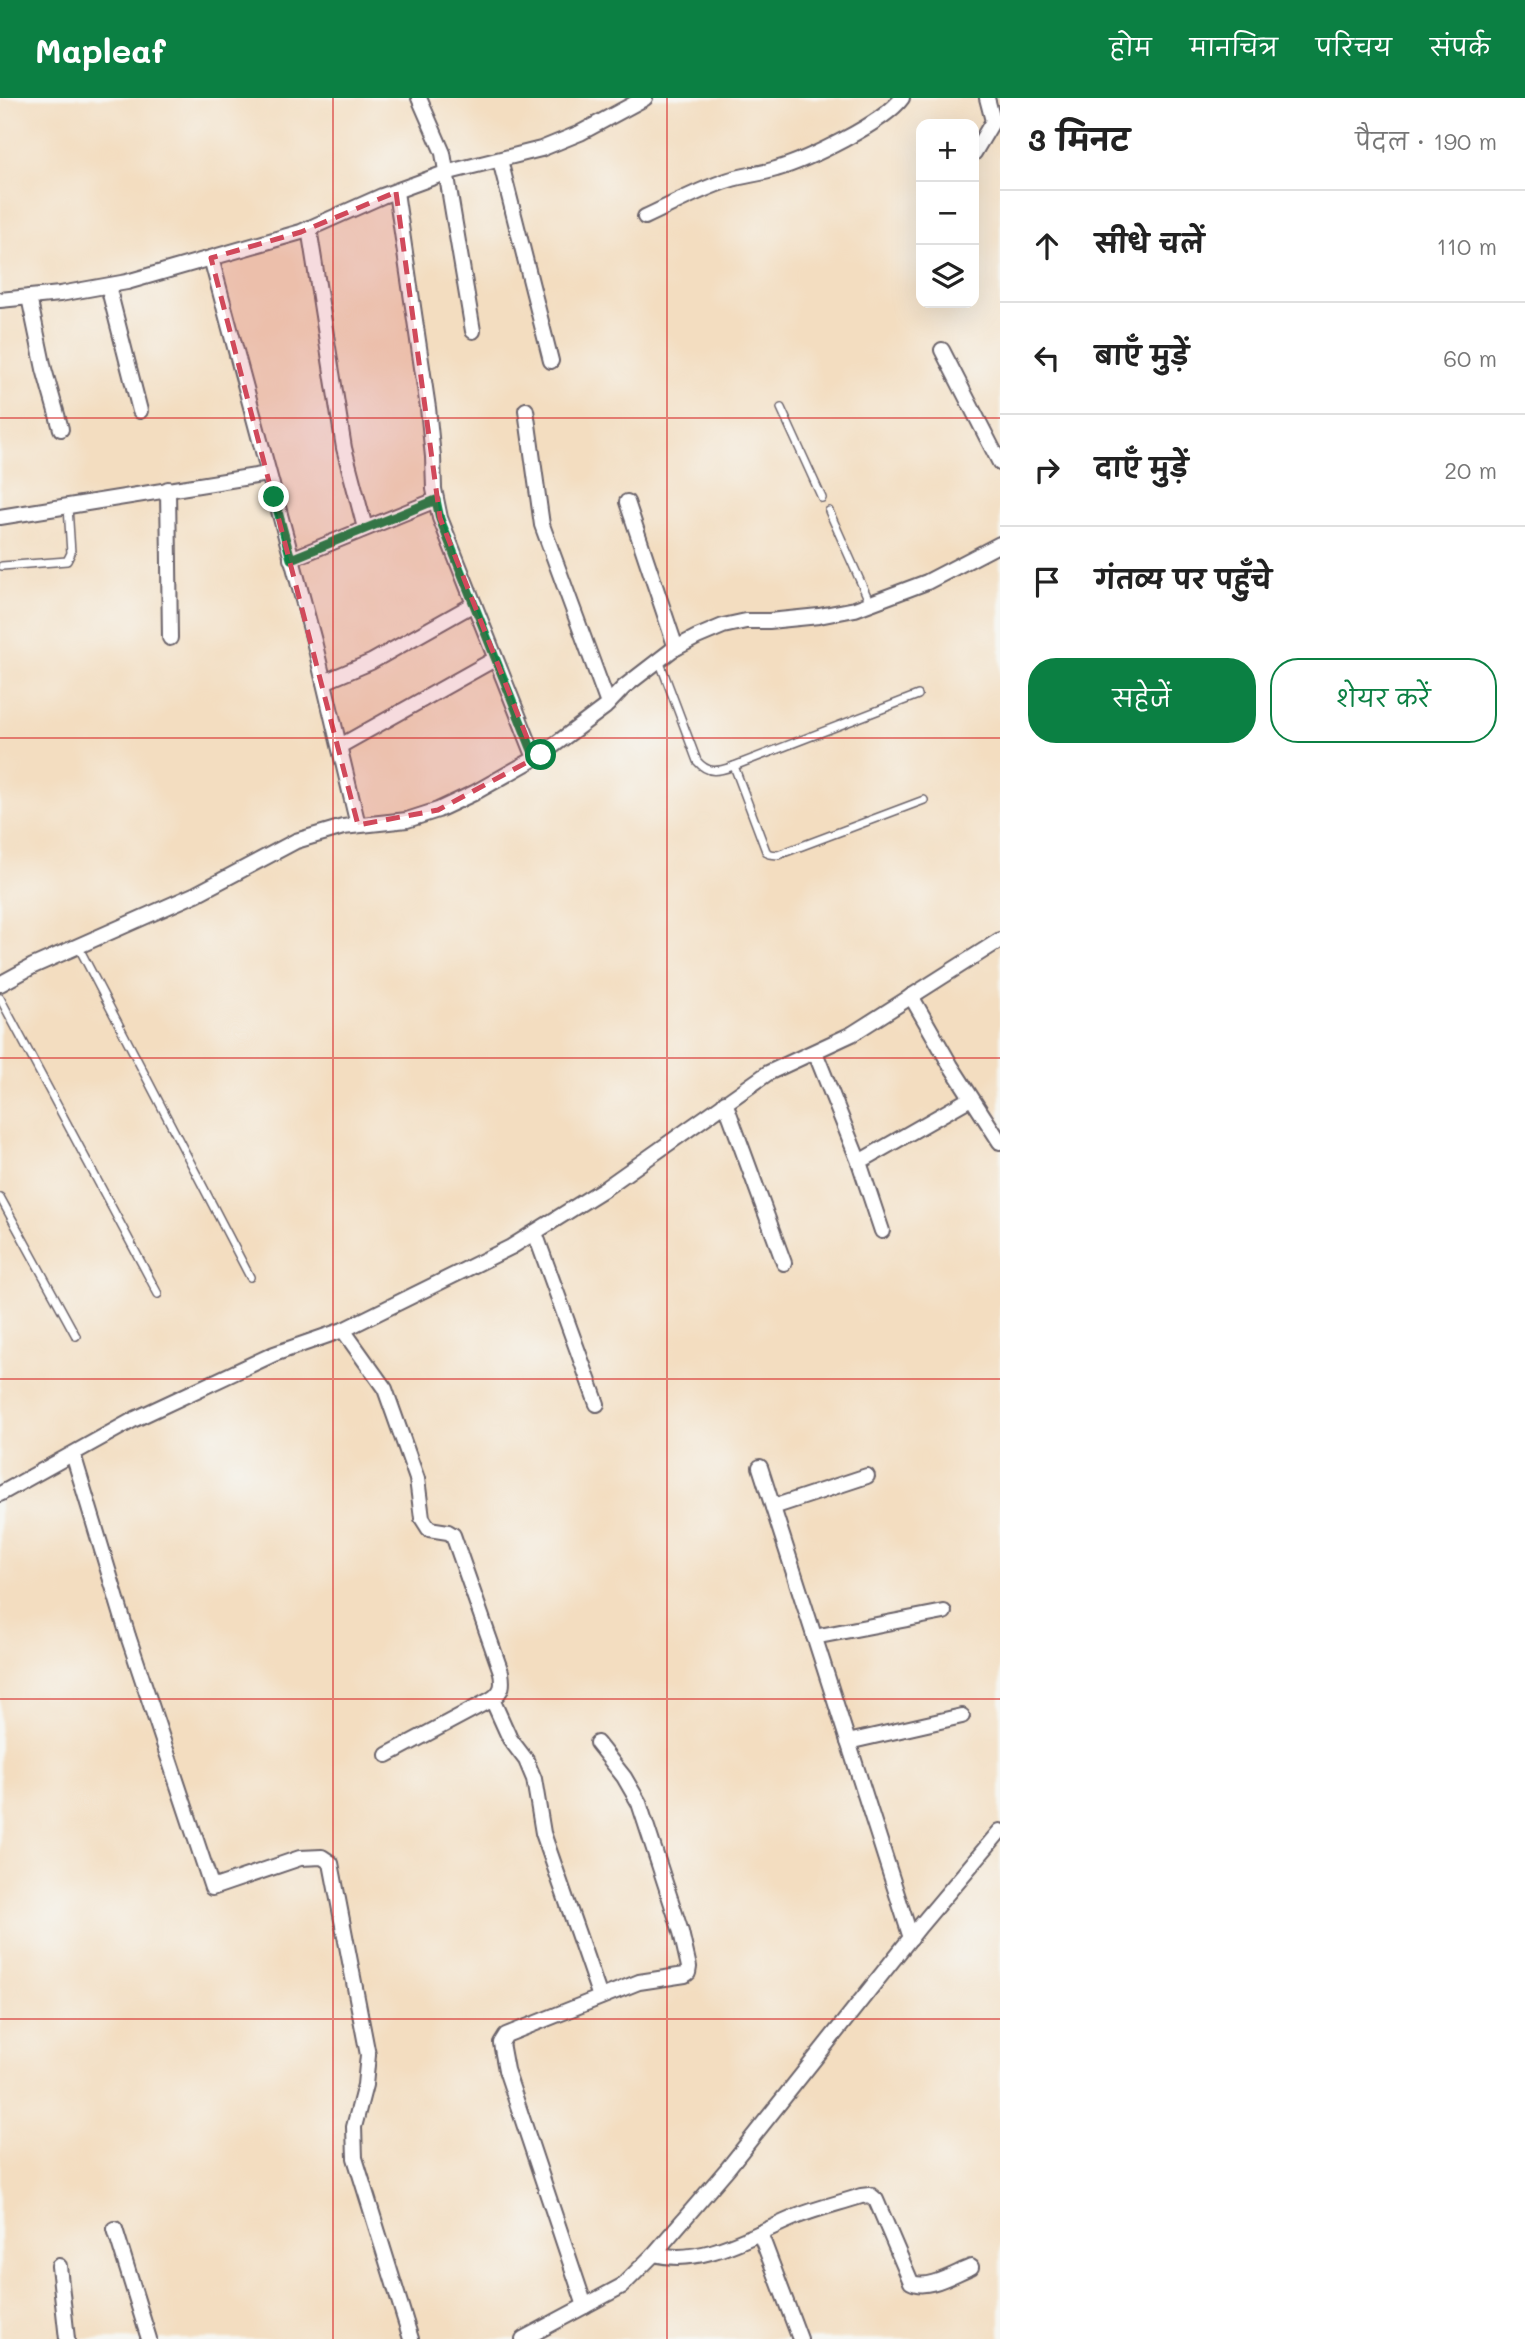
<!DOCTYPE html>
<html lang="hi">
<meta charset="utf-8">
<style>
:root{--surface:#fff;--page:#f2f2f2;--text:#222;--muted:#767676;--line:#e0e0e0;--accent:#0b8043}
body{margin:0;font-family:Mali,"Playpen Sans Deva",sans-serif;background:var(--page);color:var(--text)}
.controls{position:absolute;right:21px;top:21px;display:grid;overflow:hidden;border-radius:14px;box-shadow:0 7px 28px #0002}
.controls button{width:63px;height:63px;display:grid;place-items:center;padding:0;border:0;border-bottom:2px solid var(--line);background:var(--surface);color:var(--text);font:35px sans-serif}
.stop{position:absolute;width:21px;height:21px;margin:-16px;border:5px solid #0b8043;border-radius:50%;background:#fff}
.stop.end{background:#0b8043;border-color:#fff;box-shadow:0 2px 7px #0008}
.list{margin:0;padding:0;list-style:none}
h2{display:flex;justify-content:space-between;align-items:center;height:91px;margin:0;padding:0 28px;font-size:30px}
h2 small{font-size:23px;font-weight:400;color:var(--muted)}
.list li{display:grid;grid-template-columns:46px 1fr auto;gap:21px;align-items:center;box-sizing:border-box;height:112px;padding:0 28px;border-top:2px solid var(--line)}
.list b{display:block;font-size:26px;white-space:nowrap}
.list em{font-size:23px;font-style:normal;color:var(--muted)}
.actions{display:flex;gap:14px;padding:21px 28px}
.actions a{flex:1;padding:16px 0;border:2px solid var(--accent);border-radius:28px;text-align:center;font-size:24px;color:var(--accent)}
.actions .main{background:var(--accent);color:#fff}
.icon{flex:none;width:38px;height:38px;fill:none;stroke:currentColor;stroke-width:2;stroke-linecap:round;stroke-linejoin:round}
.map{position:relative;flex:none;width:1000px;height:2241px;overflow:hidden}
header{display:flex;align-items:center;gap:42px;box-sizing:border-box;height:98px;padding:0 35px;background:var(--accent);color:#fff}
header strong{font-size:33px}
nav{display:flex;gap:38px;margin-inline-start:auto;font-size:24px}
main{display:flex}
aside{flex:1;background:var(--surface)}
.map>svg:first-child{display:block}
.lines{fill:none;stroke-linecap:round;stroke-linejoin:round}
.service-casing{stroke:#6b636a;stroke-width:10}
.minor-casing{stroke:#6b636a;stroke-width:18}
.service{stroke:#fff;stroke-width:7}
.minor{stroke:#fff;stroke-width:14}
.route{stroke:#0b8043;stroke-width:9}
.marked{fill:#d1495b;fill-opacity:0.2;stroke:#d1495b;stroke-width:5;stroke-dasharray:14 9;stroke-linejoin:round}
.grid{fill:none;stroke:#d62828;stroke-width:2;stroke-opacity:0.55}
</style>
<header>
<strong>Mapleaf</strong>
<nav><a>होम</a><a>मानचित्र</a><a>परिचय</a><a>संपर्क</a></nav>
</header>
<main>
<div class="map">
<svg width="1000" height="2241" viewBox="0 0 1000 2241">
<rect width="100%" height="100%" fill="#f6f6f2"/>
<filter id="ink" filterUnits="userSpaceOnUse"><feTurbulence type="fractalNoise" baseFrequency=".0143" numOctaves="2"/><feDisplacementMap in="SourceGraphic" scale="14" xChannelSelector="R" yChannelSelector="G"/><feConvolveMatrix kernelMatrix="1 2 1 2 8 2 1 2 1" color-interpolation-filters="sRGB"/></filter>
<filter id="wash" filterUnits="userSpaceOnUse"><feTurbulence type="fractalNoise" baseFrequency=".00686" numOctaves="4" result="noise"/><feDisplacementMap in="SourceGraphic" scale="28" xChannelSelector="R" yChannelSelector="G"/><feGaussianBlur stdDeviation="1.57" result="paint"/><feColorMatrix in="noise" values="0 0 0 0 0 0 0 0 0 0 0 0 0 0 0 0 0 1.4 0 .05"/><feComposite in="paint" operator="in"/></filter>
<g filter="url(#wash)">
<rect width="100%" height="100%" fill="#f3ddc0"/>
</g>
<g filter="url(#ink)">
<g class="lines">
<g class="service-casing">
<g id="service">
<path d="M 781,310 L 822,400"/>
<path d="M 829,413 L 870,505"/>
<path d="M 2,468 L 67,463 L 71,455 L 68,409"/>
<path d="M 659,562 L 697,663 C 709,677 719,673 734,668 L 766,753 L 769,756 L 778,757 L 924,702"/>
<path d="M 734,668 L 918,597"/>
<path d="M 78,848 L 250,1179"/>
<path d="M 0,900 L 158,1196"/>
<path d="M 0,1099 L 76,1238"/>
</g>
</g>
<g class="minor-casing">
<g id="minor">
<path d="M 419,0 L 443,55 L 473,233"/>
<path d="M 974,55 L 993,23 L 987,0"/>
<path d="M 500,62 L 551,263"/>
<path d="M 396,94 L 428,310 L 433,359 L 434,391 L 440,420 L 535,660"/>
<path d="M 645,119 C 673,106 700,91 729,82 C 744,77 761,76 776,71 C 807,62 884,25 902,0"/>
<path d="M 309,130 L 344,350 L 365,430"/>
<path d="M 211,160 L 314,543 L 358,727"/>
<path d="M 108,188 L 140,313"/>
<path d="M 29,199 L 44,271 L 61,331"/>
<path d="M 0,202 L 60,196 L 127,184 L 301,134 L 382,98 L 445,75 L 541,51 L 580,35 L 645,0"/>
<path d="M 942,252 L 1000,365"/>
<path d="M 526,312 L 542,427 L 608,606"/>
<path d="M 168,391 L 170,540"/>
<path d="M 627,404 L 676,550"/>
<path d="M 0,419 L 268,376"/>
<path d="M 291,461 L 436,402"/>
<path d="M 324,584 L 371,564 L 474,506"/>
<path d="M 340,648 L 495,561"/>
<path d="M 0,886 L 33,868 L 196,796 L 296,743 L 343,729 L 407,722 L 438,712 L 474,695 L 541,657 L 605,609 L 624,589 L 672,552 L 697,539 L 723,528 L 746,523 L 769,523 L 819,518 L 855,511 L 927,484 L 1000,446"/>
<path d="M 911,898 L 951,968 L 1000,1044"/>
<path d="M 815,954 L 859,1064 L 882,1133"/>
<path d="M 725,1004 L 784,1165"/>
<path d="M 859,1064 L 971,1000"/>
<path d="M 535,1135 L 597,1306"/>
<path d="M 343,1232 L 385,1291 L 417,1381 L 422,1420 L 429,1431 L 448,1434 L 453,1437 L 501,1574 C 503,1587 503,1593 492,1601 L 387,1657"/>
<path d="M 73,1356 L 128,1538 L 212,1790 L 300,1760 L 322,1759 L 331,1765 L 368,1957 L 365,1987 L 354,2029 L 355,2060 L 411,2241"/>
<path d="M 760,1369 L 911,1840"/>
<path d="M 0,1396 L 135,1321 L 274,1256 L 343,1232 L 511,1149 L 604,1091 L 768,975 L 852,936 L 1000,842"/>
<path d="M 773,1409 L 867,1378"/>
<path d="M 814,1539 L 944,1514"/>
<path d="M 492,1601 L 510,1641 L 526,1662 L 534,1681 L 543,1735 L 600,1899"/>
<path d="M 848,1644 L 962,1618"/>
<path d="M 115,2131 L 149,2241"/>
<path d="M 760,2135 L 800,2241"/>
<path d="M 654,2156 C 704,2169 753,2136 798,2118 C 818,2110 840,2105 861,2098 L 870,2097 L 876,2102 L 911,2184 C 927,2193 955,2175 971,2169"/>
<path d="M 59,2168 L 67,2241"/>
<path d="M 585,2208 L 506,1972 L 501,1945 L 506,1937 L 639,1884 L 685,1877 L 688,1875 L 689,1869 L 681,1834 L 639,1705 L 624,1679 L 597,1645"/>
<path d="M 523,2241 L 622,2188 L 654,2156 L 728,2070 L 920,1828 L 1000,1733"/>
</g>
</g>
<use href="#service" class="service"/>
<use href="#minor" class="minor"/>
</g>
</g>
<g class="lines" filter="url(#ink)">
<path class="route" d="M 274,399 L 291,461 L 436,402 L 440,421 L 535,660 L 541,657"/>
</g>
<path class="marked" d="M 396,94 L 440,420 L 535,660 L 438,712 L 358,727 L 211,160 L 301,134 Z"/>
<path class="grid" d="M 333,0 L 333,2241M 667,0 L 667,2241M 0,320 L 1000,320M 0,640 L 1000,640M 0,960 L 1000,960M 0,1281 L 1000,1281M 0,1601 L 1000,1601M 0,1921 L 1000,1921"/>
</svg>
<div class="controls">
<button>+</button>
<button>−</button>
<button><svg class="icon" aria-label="layers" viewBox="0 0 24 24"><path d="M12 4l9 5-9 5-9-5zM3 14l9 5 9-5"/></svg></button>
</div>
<div class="stop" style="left:541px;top:657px"></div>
<div class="stop end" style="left:274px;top:399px"></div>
</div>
<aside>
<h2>3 मिनट<small>पैदल · 190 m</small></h2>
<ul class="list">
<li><svg class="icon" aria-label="ahead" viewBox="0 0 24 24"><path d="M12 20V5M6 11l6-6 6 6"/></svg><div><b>सीधे चलें</b></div><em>110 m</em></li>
<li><svg class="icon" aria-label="left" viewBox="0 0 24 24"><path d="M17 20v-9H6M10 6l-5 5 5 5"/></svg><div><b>बाएँ मुड़ें</b></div><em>60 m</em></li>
<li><svg class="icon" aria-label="right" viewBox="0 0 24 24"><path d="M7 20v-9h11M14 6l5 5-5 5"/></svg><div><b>दाएँ मुड़ें</b></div><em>20 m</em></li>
<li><svg class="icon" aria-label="arrive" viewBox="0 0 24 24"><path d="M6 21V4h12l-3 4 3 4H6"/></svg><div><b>गंतव्य पर पहुँचे</b></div></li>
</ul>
<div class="actions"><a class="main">सहेजें</a><a>शेयर करें</a></div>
</aside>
</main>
